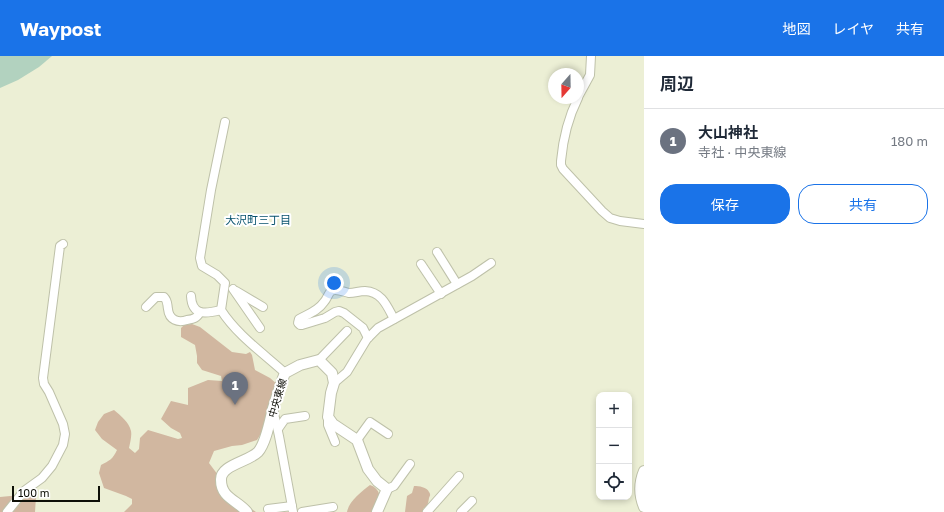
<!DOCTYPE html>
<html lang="ja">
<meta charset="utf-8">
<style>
:root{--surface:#fff;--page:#f2f2f3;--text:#1f2937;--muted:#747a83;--line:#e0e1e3;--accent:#1a73e8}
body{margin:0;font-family:"Golos Text","Noto Sans JP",sans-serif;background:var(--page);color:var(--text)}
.controls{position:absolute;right:12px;bottom:12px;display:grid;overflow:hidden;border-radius:8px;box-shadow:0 2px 6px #0003}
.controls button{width:36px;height:36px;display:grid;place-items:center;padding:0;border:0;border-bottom:1px solid var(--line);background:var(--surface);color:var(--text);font:20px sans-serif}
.compass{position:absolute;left:548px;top:12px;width:36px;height:36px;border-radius:50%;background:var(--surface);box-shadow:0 2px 6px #0003;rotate:200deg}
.scale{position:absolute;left:12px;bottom:10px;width:88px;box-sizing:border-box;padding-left:4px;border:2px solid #0e0f07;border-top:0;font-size:11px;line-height:14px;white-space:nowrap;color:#0e0f07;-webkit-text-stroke:3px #fff;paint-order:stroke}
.you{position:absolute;left:334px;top:227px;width:14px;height:14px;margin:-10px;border:3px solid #fff;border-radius:50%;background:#1a73e8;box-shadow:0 0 0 6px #1a73e833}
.badge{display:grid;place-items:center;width:26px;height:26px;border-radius:50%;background:var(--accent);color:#fff;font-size:13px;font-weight:700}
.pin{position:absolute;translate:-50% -33px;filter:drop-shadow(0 1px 2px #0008)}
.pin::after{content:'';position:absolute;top:21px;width:14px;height:12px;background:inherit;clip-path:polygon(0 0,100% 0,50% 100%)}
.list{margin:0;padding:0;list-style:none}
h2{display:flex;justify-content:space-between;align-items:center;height:52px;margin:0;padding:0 16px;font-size:17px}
h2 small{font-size:13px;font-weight:400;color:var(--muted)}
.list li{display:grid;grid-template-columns:26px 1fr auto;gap:12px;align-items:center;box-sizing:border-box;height:64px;padding:0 16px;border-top:1px solid var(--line)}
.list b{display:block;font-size:15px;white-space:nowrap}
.list p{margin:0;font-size:13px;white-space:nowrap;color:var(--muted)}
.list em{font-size:13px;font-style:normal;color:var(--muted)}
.actions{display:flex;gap:8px;padding:12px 16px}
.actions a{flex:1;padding:9px 0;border:1px solid var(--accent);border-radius:16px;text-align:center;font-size:14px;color:var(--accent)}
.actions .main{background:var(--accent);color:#fff}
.icon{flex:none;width:22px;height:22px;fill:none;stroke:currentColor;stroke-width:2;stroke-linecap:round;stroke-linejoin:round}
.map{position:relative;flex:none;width:644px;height:456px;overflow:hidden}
header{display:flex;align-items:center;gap:24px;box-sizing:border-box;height:56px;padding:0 20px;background:var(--accent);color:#fff}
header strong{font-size:19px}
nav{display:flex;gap:22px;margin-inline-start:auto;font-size:14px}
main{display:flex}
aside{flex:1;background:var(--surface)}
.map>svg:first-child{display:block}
.forest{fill:#d1b7a0}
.water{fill:#b2d2bf}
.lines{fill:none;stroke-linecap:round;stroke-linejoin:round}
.minor-casing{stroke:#bec1a9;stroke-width:10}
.major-casing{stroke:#bec1a9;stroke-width:12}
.minor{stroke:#fff;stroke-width:8}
.major{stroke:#fff;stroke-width:10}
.labels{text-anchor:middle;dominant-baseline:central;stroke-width:4;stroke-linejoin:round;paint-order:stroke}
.street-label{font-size:10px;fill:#0e0f07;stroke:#fff}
.neighbourhood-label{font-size:11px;fill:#07526e;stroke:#fff}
</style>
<header>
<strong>Waypost</strong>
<nav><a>地図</a><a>レイヤ</a><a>共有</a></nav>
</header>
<main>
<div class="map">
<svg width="644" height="456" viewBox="0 0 644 456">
<rect width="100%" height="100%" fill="#ecefd5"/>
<g class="forest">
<path d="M 192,268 L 200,271 L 232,296 L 246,298 L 250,296 L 252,299 L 255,314 L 270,322 L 277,328 L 262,376 L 257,384 L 242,389 L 232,390 L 214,395 L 209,407 L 224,427 L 227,433 L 250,452 L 256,456 L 124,456 L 132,448 L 132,443 L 126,440 L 104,432 L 99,417 L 101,409 C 109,405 113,403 117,394 L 102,383 L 95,374 L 98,366 L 104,358 L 114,354 C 121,360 129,366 131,375 C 132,380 130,387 129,392 L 135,397 L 139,393 L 140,382 L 148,374 L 178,383 L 182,382 L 180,377 L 171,372 L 161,363 L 171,345 L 188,349 L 188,332 L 208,324 L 222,325 L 221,320 L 202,314 L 197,307 L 197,300 L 195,289 L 181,281 L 181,272 L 184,269 Z"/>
<path d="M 370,429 C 382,433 381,446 381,456 L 347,456 C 349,445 361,436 370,429 Z"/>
<path d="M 414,430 C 419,430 427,431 429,436 C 431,439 430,439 429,442 C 428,448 428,450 423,453 L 424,456 L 405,456 L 407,440 L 412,437 Z"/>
<path d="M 31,438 L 36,441 L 35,456 L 0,456 L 0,441 Z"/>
</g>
<path class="water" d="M 0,0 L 52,0 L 39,11 L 18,24 L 0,32 Z"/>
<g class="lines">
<g class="minor-casing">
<g id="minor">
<path d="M 578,41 L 590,19 L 591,0"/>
<path d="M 578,42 C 568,62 563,83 561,105 L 561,109 L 563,113 L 602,155 L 610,162 L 620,165 L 644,168"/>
<path d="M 225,66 L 211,134 L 200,202 L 202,210 L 217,219 L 225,227 L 221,254 C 237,279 263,297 285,317"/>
<path d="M 437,196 L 457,228"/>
<path d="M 421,208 L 441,238"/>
<path d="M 233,233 L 260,272"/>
<path d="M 236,235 L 263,251"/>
<path d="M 191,240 C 192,260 205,258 221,254"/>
<path d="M 146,251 L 156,241 L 164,241 C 168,245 167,248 168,253 C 169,264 178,267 187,264 C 194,263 197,262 200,256"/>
<path d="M 368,282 L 363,272 L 344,257 L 339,255 L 335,256 L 325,262 L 302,269 L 300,269 L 298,267 L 299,263 C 308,258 318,255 324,246 C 327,243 328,238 331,235 C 336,232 344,236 349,237 C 355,237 359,235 365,235 C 382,236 387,250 394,263"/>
<path d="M 319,304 L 347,275"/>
<path d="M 334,327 L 347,316 L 367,283 L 378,272 L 472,220 L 491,207"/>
<path d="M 273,353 L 279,380 L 293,456"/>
<path d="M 328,361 L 328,369 L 335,386"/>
<path d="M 278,373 L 285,363 L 305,360"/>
<path d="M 357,384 L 370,366 L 388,378"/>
<path d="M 387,433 L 394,430 L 410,408"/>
<path d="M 268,453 L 292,450"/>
<path d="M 7,456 L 24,435 L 42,422 L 52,410 L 63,389 L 65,378 L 63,368 L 49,336 L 44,328 L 43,322 L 60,190 L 63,188"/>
<path d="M 302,456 L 333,451"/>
<path d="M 427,456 L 459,420"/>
<path d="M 461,456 L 472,445"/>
</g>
</g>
<g class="major-casing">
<g id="major">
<path d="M 644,415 C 639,427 639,439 644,451"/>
<path d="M 247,456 C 237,444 221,442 221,424 C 220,409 248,406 258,396 C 266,387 270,364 273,352 C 277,340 280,329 285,317 L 300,309 L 319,304 L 332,317 L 334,327 L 331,337 L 328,361 L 333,368 L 357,384 L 368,413 L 377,425 L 387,433 L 377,456"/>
</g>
</g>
<use href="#minor" class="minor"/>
<use href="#major" class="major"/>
</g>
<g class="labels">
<g class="street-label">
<text transform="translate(277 342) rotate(-73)">中央東線</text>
</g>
<g class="neighbourhood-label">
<text x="258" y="163">大沢町三丁目</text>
</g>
</g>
</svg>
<div class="controls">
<button>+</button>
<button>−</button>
<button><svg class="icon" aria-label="locate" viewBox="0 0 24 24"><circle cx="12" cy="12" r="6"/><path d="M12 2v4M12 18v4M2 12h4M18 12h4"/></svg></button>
</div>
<svg class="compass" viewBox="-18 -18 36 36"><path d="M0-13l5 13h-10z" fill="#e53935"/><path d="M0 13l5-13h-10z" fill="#747a83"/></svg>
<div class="scale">100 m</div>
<div class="you"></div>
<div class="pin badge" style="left:235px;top:349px;background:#6b7280">1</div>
</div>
<aside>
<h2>周辺<small></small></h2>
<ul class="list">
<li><span class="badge" style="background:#6b7280">1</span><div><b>大山神社</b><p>寺社 · 中央東線</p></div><em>180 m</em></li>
</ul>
<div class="actions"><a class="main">保存</a><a>共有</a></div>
</aside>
</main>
